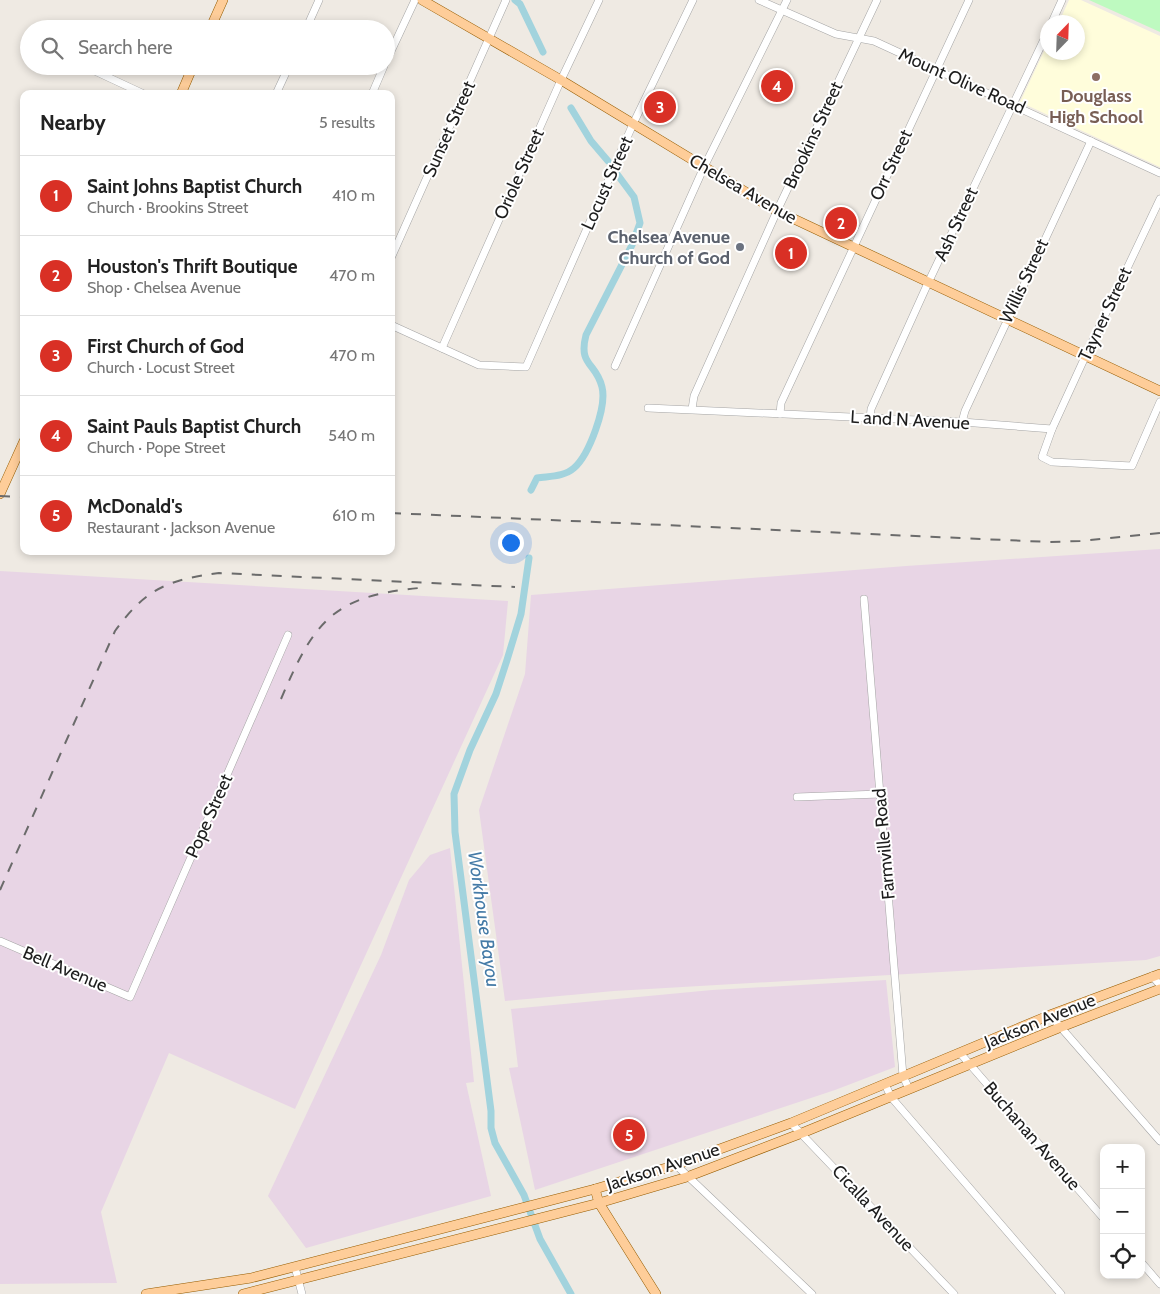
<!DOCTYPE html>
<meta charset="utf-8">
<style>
:root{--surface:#fff;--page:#f2f2f2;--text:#222;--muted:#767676;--line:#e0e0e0;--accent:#d93025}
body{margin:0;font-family:Cabin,sans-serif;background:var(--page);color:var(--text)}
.controls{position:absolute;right:15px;bottom:15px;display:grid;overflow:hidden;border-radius:10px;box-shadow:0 2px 8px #0003}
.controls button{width:45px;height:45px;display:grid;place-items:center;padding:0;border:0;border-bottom:1px solid var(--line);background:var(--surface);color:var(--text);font:25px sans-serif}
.compass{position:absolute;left:1040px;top:15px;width:45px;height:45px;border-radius:50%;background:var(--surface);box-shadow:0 2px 8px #0003;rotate:23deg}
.you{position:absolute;left:510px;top:542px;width:18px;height:18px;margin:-12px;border:4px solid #fff;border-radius:50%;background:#1a73e8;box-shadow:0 0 0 8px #1a73e833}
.badge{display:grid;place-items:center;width:32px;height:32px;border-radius:50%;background:var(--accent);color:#fff;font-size:16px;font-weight:700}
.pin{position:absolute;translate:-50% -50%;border:2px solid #fff;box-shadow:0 1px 5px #0006}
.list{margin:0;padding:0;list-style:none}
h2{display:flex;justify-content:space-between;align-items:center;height:65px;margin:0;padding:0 20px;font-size:21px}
h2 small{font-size:16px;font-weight:400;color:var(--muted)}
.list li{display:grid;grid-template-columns:32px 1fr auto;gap:15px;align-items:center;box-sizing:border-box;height:80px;padding:0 20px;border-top:1px solid var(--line)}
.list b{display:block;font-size:19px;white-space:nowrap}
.list p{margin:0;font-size:16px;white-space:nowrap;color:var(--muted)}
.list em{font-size:16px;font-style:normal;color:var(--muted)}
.icon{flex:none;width:28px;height:28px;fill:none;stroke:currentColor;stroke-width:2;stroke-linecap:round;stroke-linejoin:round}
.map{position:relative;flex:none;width:1160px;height:1294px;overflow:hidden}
.search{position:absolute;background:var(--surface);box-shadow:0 2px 8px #0003;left:20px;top:20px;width:375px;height:55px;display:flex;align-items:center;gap:12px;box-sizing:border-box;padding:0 18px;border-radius:28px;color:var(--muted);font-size:19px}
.panel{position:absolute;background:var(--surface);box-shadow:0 2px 8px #0003;left:20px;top:90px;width:375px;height:465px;border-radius:10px}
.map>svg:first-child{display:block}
.industrial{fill:#e8d5e5}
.education{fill:#fffddb}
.park{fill:#befac0}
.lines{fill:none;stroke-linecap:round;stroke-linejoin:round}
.canal{stroke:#a2d3dd;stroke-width:7}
.minor-casing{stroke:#a4a4a4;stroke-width:8}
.major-casing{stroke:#965c00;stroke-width:10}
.minor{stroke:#fff;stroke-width:7}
.major{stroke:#fecd99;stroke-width:9}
.rail{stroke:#6b6b6b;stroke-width:2;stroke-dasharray:10 10;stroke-linecap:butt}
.education-dot{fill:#8d6e63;stroke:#fff;stroke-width:2}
.worship-dot{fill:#6b7280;stroke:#fff;stroke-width:2}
.labels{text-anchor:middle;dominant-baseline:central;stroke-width:4;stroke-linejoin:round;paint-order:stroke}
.street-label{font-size:18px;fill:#1d1d1d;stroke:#fff}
.education-label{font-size:18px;font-weight:bold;fill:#785e54;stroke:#fff}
.worship-label{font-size:18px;font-weight:bold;fill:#5b616d;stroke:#fff;text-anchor:end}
.water-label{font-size:19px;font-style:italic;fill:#457ba7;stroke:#fff}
</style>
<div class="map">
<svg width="1160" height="1294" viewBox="0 0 1160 1294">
<rect width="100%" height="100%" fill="#efeae3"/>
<g class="industrial">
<path d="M 1160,549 L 1160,956 L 1146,960 L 614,991 L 505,1001 L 479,810 L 525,674 L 531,595 L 906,566 Z"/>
<path d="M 0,571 L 508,601 L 503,655 L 295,1109 L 169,1053 L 101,1212 L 117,1283 L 0,1284 Z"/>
<path d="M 450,848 L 474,1082 L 466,1083 L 491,1196 L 306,1248 L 268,1196 L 381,955 L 409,880 L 430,855 Z"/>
<path d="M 886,980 L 895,1067 L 835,1090 L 535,1190 L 509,1068 L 518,1067 L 511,1009 L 712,990 Z"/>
</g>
<path class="education" d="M 1069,0 L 1081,0 L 1160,36 L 1160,167 L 1020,102 L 1047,45 L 1048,52 L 1078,52 L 1078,22 L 1059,22 Z"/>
<path class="park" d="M 1089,0 L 1160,0 L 1160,32 Z"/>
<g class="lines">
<g class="canal">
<path d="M 515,0 L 520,4 L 543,52"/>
<path d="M 571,108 L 591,141 L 608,161"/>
<path d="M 531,490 L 537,478 C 549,476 564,477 574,468 C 589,455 607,407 602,387 C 596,362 578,366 586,335 L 632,245 L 640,223 L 634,197 L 617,174"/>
<path d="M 529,558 L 521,614 L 507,660 L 496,694 L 470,750 L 454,794 L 455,832 L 491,1111 L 491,1128 L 495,1143 L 524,1195 L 540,1239 L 571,1294"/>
</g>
<g class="minor-casing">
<g id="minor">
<path d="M 759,0 L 836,34 L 874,41 L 1160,173"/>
<path d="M 1052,22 L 1062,0"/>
<path d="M 306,29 L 319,0"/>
<path d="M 386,62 L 415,0"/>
<path d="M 84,66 L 144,94"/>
<path d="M 276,94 L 289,66"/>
<path d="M 372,94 L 384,66"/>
<path d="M 1160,199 L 1085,357 L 1052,429 L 1042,457 L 1052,462 L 1132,466 L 1160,402"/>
<path d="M 391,258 L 506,0"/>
<path d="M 391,325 L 479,365 L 526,367 L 633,124 L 693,0"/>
<path d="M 442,348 L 561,80 L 599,0"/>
<path d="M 615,366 L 704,167 L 787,0"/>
<path d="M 648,408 L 962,422 L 1052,429"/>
<path d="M 692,409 L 694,396 L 777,211 L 877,0"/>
<path d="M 780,414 L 781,403 L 969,0"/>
<path d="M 870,419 L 871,409 L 928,283 L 1048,31"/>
<path d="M 962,422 L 965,411 L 1091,141"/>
<path d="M 864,599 L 903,1076 L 909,1089"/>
<path d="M 797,797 L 880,794"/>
<path d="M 0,941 L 130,997 L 288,635"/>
<path d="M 1152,976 L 1160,985"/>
<path d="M 1050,1015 L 1160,1141"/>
<path d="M 960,1053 L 1104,1219"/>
<path d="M 885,1084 L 891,1097 L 1061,1294"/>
<path d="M 791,1123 L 954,1294"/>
<path d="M 676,1165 L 812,1294"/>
<path d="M 1141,1262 L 1160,1284"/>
<path d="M 295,1267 L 302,1294"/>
</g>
</g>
<g class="major-casing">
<g id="major">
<path d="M 422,0 L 561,80 L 777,211 L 1160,391"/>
<path d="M 210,29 L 223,0"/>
<path d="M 181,94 L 193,66"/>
<path d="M 0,494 L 24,441"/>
<path d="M 595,1189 L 599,1203 L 656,1294"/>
<path d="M 146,1294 L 251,1278 L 595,1189 L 676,1165 L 791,1123 L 1050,1015 L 1160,974"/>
<path d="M 243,1294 L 599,1203 L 687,1177 L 802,1133 L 1061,1027 L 1160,989"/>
</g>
</g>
<use href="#minor" class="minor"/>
<use href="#major" class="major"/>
<g class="rail">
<path d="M 0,496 L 24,497"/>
<path d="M 391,513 L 1050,542 L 1080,541 L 1160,533"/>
<path d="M 281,699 C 314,622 332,596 419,588"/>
<path d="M 0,890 L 115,631 C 146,588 168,580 219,573 L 515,587"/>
</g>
</g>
<circle class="education-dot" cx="1096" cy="77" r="5"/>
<circle class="worship-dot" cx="740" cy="247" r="5"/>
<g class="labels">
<g class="street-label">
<text transform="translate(962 81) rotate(24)">Mount Olive Road</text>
<text transform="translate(449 129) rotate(-66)">Sunset Street</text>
<text transform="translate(813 135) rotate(-65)">Brookins Street</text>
<text transform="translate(891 165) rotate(-65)">Orr Street</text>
<text transform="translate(519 174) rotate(-66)">Oriole Street</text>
<text transform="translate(607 183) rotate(-66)">Locust Street</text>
<text transform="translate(743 189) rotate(30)">Chelsea Avenue</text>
<text transform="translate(956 224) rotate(-65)">Ash Street</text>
<text transform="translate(1024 281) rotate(-65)">Willis Street</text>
<text transform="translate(1105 314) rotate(-65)">Tayner Street</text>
<text transform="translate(910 420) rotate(3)">L and N Avenue</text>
<text transform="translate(209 816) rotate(-66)">Pope Street</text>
<text transform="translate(884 844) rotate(-95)">Farmville Road</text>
<text transform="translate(65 969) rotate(23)">Bell Avenue</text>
<text transform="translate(1040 1021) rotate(-22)">Jackson Avenue</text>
<text transform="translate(1032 1136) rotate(49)">Buchanan Avenue</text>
<text transform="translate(663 1167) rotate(-18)">Jackson Avenue</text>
<text transform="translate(873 1208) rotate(47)">Cicalla Avenue</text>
</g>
<g class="education-label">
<text x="1096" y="96">Douglass<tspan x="1096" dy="21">High School</tspan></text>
</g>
<g class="worship-label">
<text x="730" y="237">Chelsea Avenue<tspan x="730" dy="21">Church of God</tspan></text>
</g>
<g class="water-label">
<text transform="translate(484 919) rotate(82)">Workhouse Bayou</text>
</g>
</g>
</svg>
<div class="controls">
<button>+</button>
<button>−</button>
<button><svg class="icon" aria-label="locate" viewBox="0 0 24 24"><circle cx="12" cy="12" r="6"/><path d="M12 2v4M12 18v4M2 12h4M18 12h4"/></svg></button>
</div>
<svg class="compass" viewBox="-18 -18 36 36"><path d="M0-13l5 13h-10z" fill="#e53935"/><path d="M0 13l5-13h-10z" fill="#767676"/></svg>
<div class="you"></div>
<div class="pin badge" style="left:791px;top:253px">1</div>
<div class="pin badge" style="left:841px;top:223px">2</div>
<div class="pin badge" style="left:660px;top:107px">3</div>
<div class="pin badge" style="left:777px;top:86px">4</div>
<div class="pin badge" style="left:629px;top:1135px">5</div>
<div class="search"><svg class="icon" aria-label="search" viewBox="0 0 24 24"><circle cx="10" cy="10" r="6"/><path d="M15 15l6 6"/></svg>Search here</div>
<section class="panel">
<h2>Nearby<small>5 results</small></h2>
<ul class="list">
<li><span class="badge">1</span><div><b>Saint Johns Baptist Church</b><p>Church · Brookins Street</p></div><em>410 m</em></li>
<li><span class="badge">2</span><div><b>Houston's Thrift Boutique</b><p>Shop · Chelsea Avenue</p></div><em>470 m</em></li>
<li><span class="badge">3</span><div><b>First Church of God</b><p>Church · Locust Street</p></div><em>470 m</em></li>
<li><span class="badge">4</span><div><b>Saint Pauls Baptist Church</b><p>Church · Pope Street</p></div><em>540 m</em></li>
<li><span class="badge">5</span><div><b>McDonald's</b><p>Restaurant · Jackson Avenue</p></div><em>610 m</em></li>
</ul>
</section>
</div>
